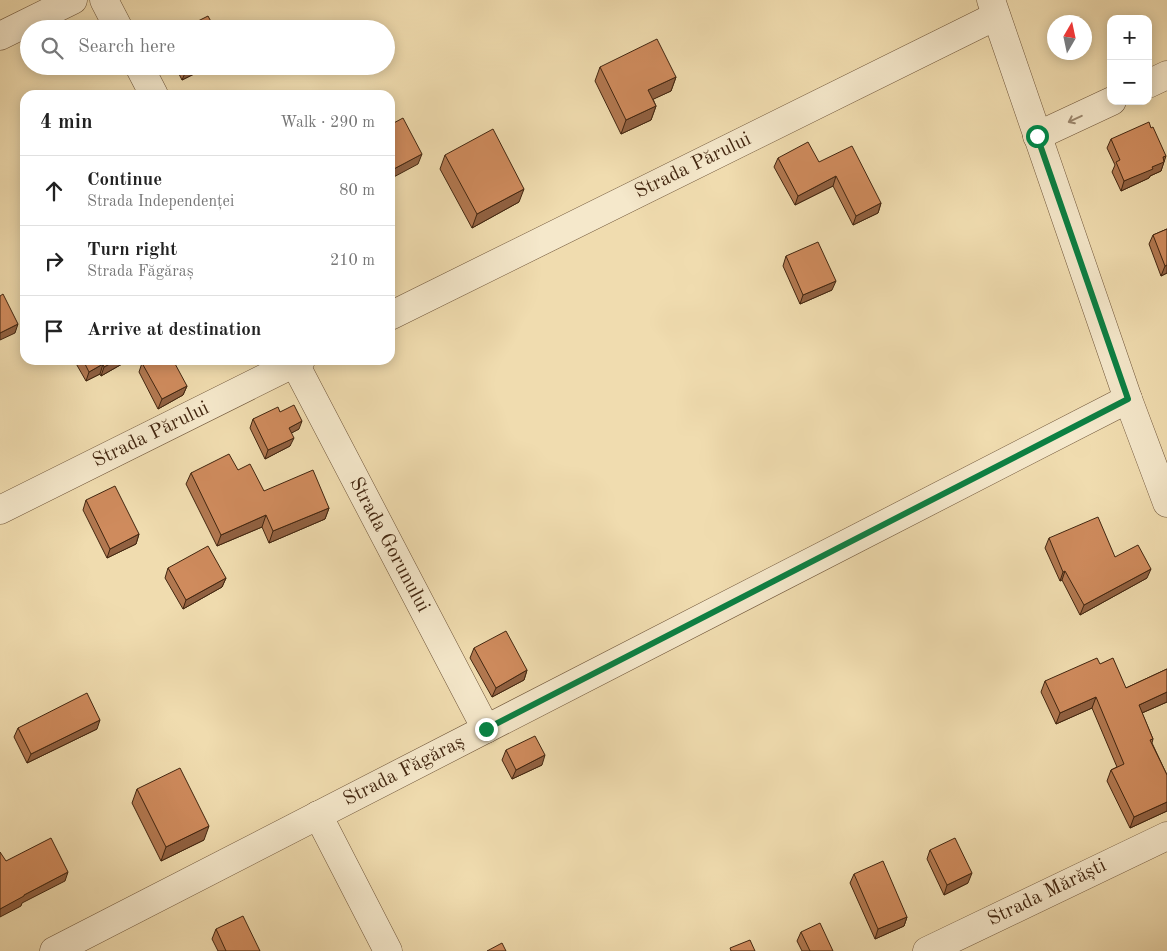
<!DOCTYPE html>
<meta charset="utf-8">
<style>
:root{--surface:#fff;--page:#f6f6f6;--text:#222;--muted:#767676;--line:#e0e0e0}
body{margin:0;font-family:"Old Standard TT",serif;background:var(--page);color:var(--text)}
.controls{position:absolute;right:15px;top:15px;display:grid;overflow:hidden;border-radius:10px;box-shadow:0 2px 12px #0003}
.controls button{width:45px;height:45px;display:grid;place-items:center;padding:0;border:0;border-bottom:1px solid var(--line);background:var(--surface);color:var(--text);font:25px sans-serif}
.compass{position:absolute;left:1047px;top:15px;width:45px;height:45px;border-radius:50%;background:var(--surface);box-shadow:0 2px 12px #0003;rotate:9deg}
.stop{position:absolute;width:15px;height:15px;margin:-11px;border:4px solid #0b8043;border-radius:50%;background:#fff}
.stop.end{background:#0b8043;border-color:#fff;box-shadow:0 1px 5px #0008}
.list{margin:0;padding:0;list-style:none}
h2{display:flex;justify-content:space-between;align-items:center;height:65px;margin:0;padding:0 20px;font-size:21px}
h2 small{font-size:16px;font-weight:400;color:var(--muted)}
.list li{display:grid;grid-template-columns:32px 1fr auto;gap:15px;align-items:center;box-sizing:border-box;height:70px;padding:0 20px;border-top:1px solid var(--line)}
.list b{display:block;font-size:19px;white-space:nowrap}
.list p{margin:0;font-size:16px;white-space:nowrap;color:var(--muted)}
.list em{font-size:16px;font-style:normal;color:var(--muted)}
.icon{flex:none;width:28px;height:28px;fill:none;stroke:currentColor;stroke-width:2;stroke-linecap:round;stroke-linejoin:round}
.map{position:relative;flex:none;width:1167px;height:951px;overflow:hidden}
.search{position:absolute;background:var(--surface);box-shadow:0 2px 12px #0003;left:20px;top:20px;width:375px;height:55px;display:flex;align-items:center;gap:12px;box-sizing:border-box;padding:0 18px;border-radius:28px;color:var(--muted);font-size:19px}
.panel{position:absolute;background:var(--surface);box-shadow:0 2px 12px #0003;left:20px;top:90px;width:375px;height:275px;border-radius:15px}
.map>svg:first-child{display:block}
.lines{fill:none;stroke-linecap:round;stroke-linejoin:round}
.minor-casing{stroke:#6e5438;stroke-width:29}
.minor{stroke:#f5e8cb;stroke-width:28}
.wall{fill:#b27850;stroke:#422610}
.shaded-wall{fill:#916141;stroke:#422610}
.building{fill:#cf8b5d;stroke:#422610}
.oneway{stroke:#9c876e}
.route{stroke:#0b8043;stroke-width:6}
.labels{text-anchor:middle;dominant-baseline:central;stroke-width:4.5;stroke-linejoin:round;paint-order:stroke}
.street-label{font-size:20px;fill:#422610;stroke:#f5e8cb}
</style>
<div class="map">
<svg width="1167" height="951" viewBox="0 0 1167 951">
<rect width="100%" height="100%" fill="#f0dcaf"/>
<filter id="stains"><feTurbulence type="fractalNoise" baseFrequency=".004" numOctaves="4"/><feColorMatrix values="0 0 0 0 .2 0 0 0 0 .09 0 0 0 0 .02 0 0 0 .5 -.17"/></filter>
<radialGradient id="worn" r=".72"><stop offset=".6" stop-color="#630" stop-opacity="0"/><stop offset="1" stop-color="#630" stop-opacity=".3"/></radialGradient>
<g class="lines">
<g class="minor-casing">
<g id="minor">
<path d="M 104,0 L 119,29"/>
<path d="M 991,0 L 1128,399 L 1167,503"/>
<path d="M 0,36 L 73,0"/>
<path d="M 139,66 L 154,95"/>
<path d="M 1148,84 L 1167,75"/>
<path d="M 1037,136 L 1112,101"/>
<path d="M 390,316 L 996,16"/>
<path d="M 293,360 L 486,729"/>
<path d="M 0,510 L 301,360"/>
<path d="M 318,815 L 388,951"/>
<path d="M 54,951 L 1128,399"/>
<path d="M 927,951 L 1167,836"/>
</g>
</g>
<use href="#minor" class="minor"/>
</g>
<g class="wall">
<path d="M 175,66 L 210,66 L 182,80 Z"/>
<path d="M 600,67 L 676,77 L 671,91 L 653,99 L 656,106 L 651,120 L 621,134 L 595,81 Z"/>
<path d="M 1111,139 L 1164,161 L 1161,171 L 1150,176 L 1149,178 L 1121,191 L 1112,172 L 1115,165 L 1107,148 Z"/>
<path d="M 445,155 L 519,202 L 472,228 L 440,169 Z"/>
<path d="M 778,158 L 819,162 L 881,203 L 878,213 L 853,225 L 833,186 L 795,205 L 774,167 Z"/>
<path d="M 1167,229 L 1167,273 L 1161,276 L 1149,244 L 1153,235 Z"/>
<path d="M 786,256 L 832,290 L 800,304 L 783,266 Z"/>
<path d="M 74,360 L 129,360 L 101,376 L 100,374 L 86,381 Z"/>
<path d="M 142,363 L 187,386 L 183,395 L 158,409 L 139,372 Z"/>
<path d="M 280,412 L 299,429 L 291,433 L 290,446 L 265,459 L 250,428 L 253,419 Z"/>
<path d="M 238,470 L 264,491 L 329,508 L 325,519 L 269,543 L 262,527 L 217,546 L 186,484 L 191,473 Z"/>
<path d="M 86,500 L 139,534 L 136,544 L 107,558 L 83,510 Z"/>
<path d="M 1049,538 L 1115,557 L 1147,578 L 1080,615 L 1062,580 L 1060,581 L 1045,548 Z"/>
<path d="M 168,568 L 226,578 L 222,587 L 183,609 L 165,578 Z"/>
<path d="M 474,648 L 527,670 L 524,680 L 492,697 L 470,658 Z"/>
<path d="M 1167,669 L 1167,702 L 1142,713 L 1153,739 L 1152,743 L 1167,775 L 1167,811 L 1130,828 L 1107,781 L 1111,770 L 1117,767 L 1092,708 L 1056,724 L 1041,692 L 1045,681 L 1126,688 Z"/>
<path d="M 18,728 L 97,729 L 27,763 L 14,737 Z"/>
<path d="M 506,750 L 542,765 L 512,779 L 502,760 Z"/>
<path d="M 137,789 L 204,840 L 161,861 L 132,803 Z"/>
<path d="M 930,850 L 968,883 L 944,895 L 927,859 Z"/>
<path d="M 854,874 L 907,917 L 904,926 L 875,939 L 850,883 Z"/>
<path d="M 216,929 L 260,951 L 218,951 L 212,939 Z"/>
<path d="M 801,932 L 833,951 L 802,951 L 797,941 Z"/>
</g>
<g class="shaded-wall">
<path d="M 195,66 L 210,66 L 182,80 L 186,71 Z"/>
<path d="M 676,77 L 671,91 L 643,104 L 648,90 Z"/>
<path d="M 656,106 L 651,120 L 621,134 L 626,120 Z"/>
<path d="M 422,154 L 418,164 L 390,179 L 390,171 Z"/>
<path d="M 1166,156 L 1161,171 L 1150,176 L 1149,178 L 1121,191 L 1124,181 L 1152,167 L 1163,157 Z"/>
<path d="M 836,176 L 833,186 L 795,205 L 798,196 Z"/>
<path d="M 524,189 L 519,202 L 472,228 L 477,214 Z"/>
<path d="M 881,203 L 878,213 L 853,225 L 856,216 Z"/>
<path d="M 1167,265 L 1167,273 L 1161,276 L 1165,266 Z"/>
<path d="M 836,281 L 832,290 L 800,304 L 803,295 Z"/>
<path d="M 18,324 L 15,333 L 0,340 L 0,333 Z"/>
<path d="M 117,360 L 129,360 L 101,376 L 104,367 Z"/>
<path d="M 103,364 L 100,374 L 86,381 L 89,372 Z"/>
<path d="M 187,386 L 183,395 L 158,409 L 162,399 Z"/>
<path d="M 302,421 L 299,429 L 286,436 L 289,428 Z"/>
<path d="M 294,438 L 290,446 L 265,459 L 268,450 Z"/>
<path d="M 329,508 L 325,519 L 269,543 L 273,531 Z"/>
<path d="M 266,515 L 262,527 L 217,546 L 221,535 Z"/>
<path d="M 139,534 L 136,544 L 107,558 L 110,549 Z"/>
<path d="M 1151,569 L 1147,578 L 1080,615 L 1084,605 Z"/>
<path d="M 1065,571 L 1062,580 L 1060,581 L 1063,572 Z"/>
<path d="M 226,578 L 222,587 L 183,609 L 186,600 Z"/>
<path d="M 527,670 L 524,680 L 492,697 L 496,688 Z"/>
<path d="M 1167,692 L 1167,702 L 1135,716 L 1139,705 Z"/>
<path d="M 1096,697 L 1092,708 L 1056,724 L 1060,713 Z"/>
<path d="M 100,720 L 97,729 L 27,763 L 31,754 Z"/>
<path d="M 545,755 L 542,765 L 512,779 L 516,770 Z"/>
<path d="M 1167,802 L 1167,811 L 1130,828 L 1134,817 Z"/>
<path d="M 209,826 L 204,840 L 161,861 L 166,847 Z"/>
<path d="M 68,872 L 65,881 L 22,903 L 21,906 L 0,917 L 0,909 L 24,895 Z"/>
<path d="M 972,873 L 968,883 L 944,895 L 947,885 Z"/>
<path d="M 907,917 L 904,926 L 875,939 L 878,929 Z"/>
</g>
<g class="building">
<path d="M 208,16 L 215,29 L 182,29 Z"/>
<path d="M 657,39 L 676,77 L 648,90 L 656,106 L 626,120 L 600,67 Z"/>
<path d="M 183,66 L 195,66 L 186,71 Z"/>
<path d="M 403,118 L 422,154 L 390,171 L 390,125 Z"/>
<path d="M 1149,122 L 1151,128 L 1153,127 L 1166,156 L 1163,157 L 1164,162 L 1152,167 L 1153,169 L 1124,181 L 1116,162 L 1120,160 L 1111,139 Z"/>
<path d="M 493,129 L 524,189 L 477,214 L 445,155 Z"/>
<path d="M 808,142 L 819,162 L 852,146 L 881,203 L 856,216 L 836,176 L 798,196 L 778,158 Z"/>
<path d="M 1167,229 L 1167,265 L 1165,266 L 1153,235 Z"/>
<path d="M 818,242 L 836,281 L 803,295 L 786,256 Z"/>
<path d="M 3,294 L 18,324 L 0,333 L 0,296 Z"/>
<path d="M 83,360 L 117,360 L 104,367 L 103,364 L 89,372 Z"/>
<path d="M 148,360 L 173,360 L 187,386 L 162,399 L 142,363 Z"/>
<path d="M 294,405 L 302,421 L 289,428 L 294,438 L 268,450 L 253,419 L 278,407 L 280,412 Z"/>
<path d="M 229,454 L 238,470 L 250,464 L 264,491 L 313,470 L 329,508 L 273,531 L 266,515 L 221,535 L 191,473 Z"/>
<path d="M 115,486 L 139,534 L 110,549 L 86,500 Z"/>
<path d="M 1098,517 L 1115,557 L 1138,545 L 1151,569 L 1084,605 L 1065,571 L 1063,572 L 1049,538 Z"/>
<path d="M 208,546 L 226,578 L 186,600 L 168,568 Z"/>
<path d="M 506,631 L 527,670 L 496,688 L 474,648 Z"/>
<path d="M 1097,658 L 1100,664 L 1113,658 L 1126,688 L 1167,669 L 1167,692 L 1139,705 L 1153,739 L 1150,740 L 1167,775 L 1167,802 L 1134,817 L 1111,770 L 1124,764 L 1096,697 L 1060,713 L 1045,681 Z"/>
<path d="M 87,693 L 100,720 L 31,754 L 18,728 Z"/>
<path d="M 535,736 L 545,755 L 516,770 L 506,750 Z"/>
<path d="M 180,768 L 209,826 L 166,847 L 137,789 Z"/>
<path d="M 51,838 L 68,872 L 24,895 L 24,896 L 0,909 L 0,852 L 6,861 Z"/>
<path d="M 955,838 L 972,873 L 947,885 L 930,850 Z"/>
<path d="M 883,861 L 907,917 L 878,929 L 854,874 Z"/>
<path d="M 243,916 L 260,951 L 226,951 L 216,929 Z"/>
<path d="M 820,923 L 833,951 L 810,951 L 801,932 Z"/>
<path d="M 750,940 L 755,951 L 731,951 L 730,948 Z"/>
<path d="M 502,943 L 506,951 L 487,951 Z"/>
</g>
<defs><path id="oneway-shaft" d="M-6 0H5M1.5-3L5.5 0L1.5 3" fill="none" stroke-width="1.6" stroke-linecap="round" stroke-linejoin="round" transform="scale(1.25)"/></defs>
<use class="oneway" href="#oneway-shaft" transform="translate(1075 119) rotate(155)"/>
<g class="lines">
<path class="route" d="M 486,729 L 1128,399 L 1037,136"/>
</g>
<g class="labels">
<g class="street-label">
<text transform="translate(693 166) rotate(-26)">Strada Părului</text>
<text transform="translate(151 435) rotate(-26)">Strada Părului</text>
<text transform="translate(389 545) rotate(62)">Strada Gorunului</text>
<text transform="translate(404 771) rotate(-27)">Strada Făgăraș</text>
<text transform="translate(1047 893) rotate(-26)">Strada Mărăști</text>
</g>
</g>
<rect width="100%" height="100%" filter="url(#stains)"/>
<rect width="100%" height="100%" fill="url(#worn)"/>
</svg>
<div class="controls">
<button>+</button>
<button>−</button>
</div>
<svg class="compass" viewBox="-18 -18 36 36"><path d="M0-13l5 13h-10z" fill="#e53935"/><path d="M0 13l5-13h-10z" fill="#767676"/></svg>
<div class="stop" style="left:1037px;top:136px"></div>
<div class="stop end" style="left:486px;top:729px"></div>
<div class="search"><svg class="icon" aria-label="search" viewBox="0 0 24 24"><circle cx="10" cy="10" r="6"/><path d="M15 15l6 6"/></svg>Search here</div>
<section class="panel">
<h2>4 min<small>Walk · 290 m</small></h2>
<ul class="list">
<li><svg class="icon" aria-label="ahead" viewBox="0 0 24 24"><path d="M12 20V5M6 11l6-6 6 6"/></svg><div><b>Continue</b><p>Strada Independenței</p></div><em>80 m</em></li>
<li><svg class="icon" aria-label="right" viewBox="0 0 24 24"><path d="M7 20v-9h11M14 6l5 5-5 5"/></svg><div><b>Turn right</b><p>Strada Făgăraș</p></div><em>210 m</em></li>
<li><svg class="icon" aria-label="arrive" viewBox="0 0 24 24"><path d="M6 21V4h12l-3 4 3 4H6"/></svg><div><b>Arrive at destination</b></div></li>
</ul>
</section>
</div>
